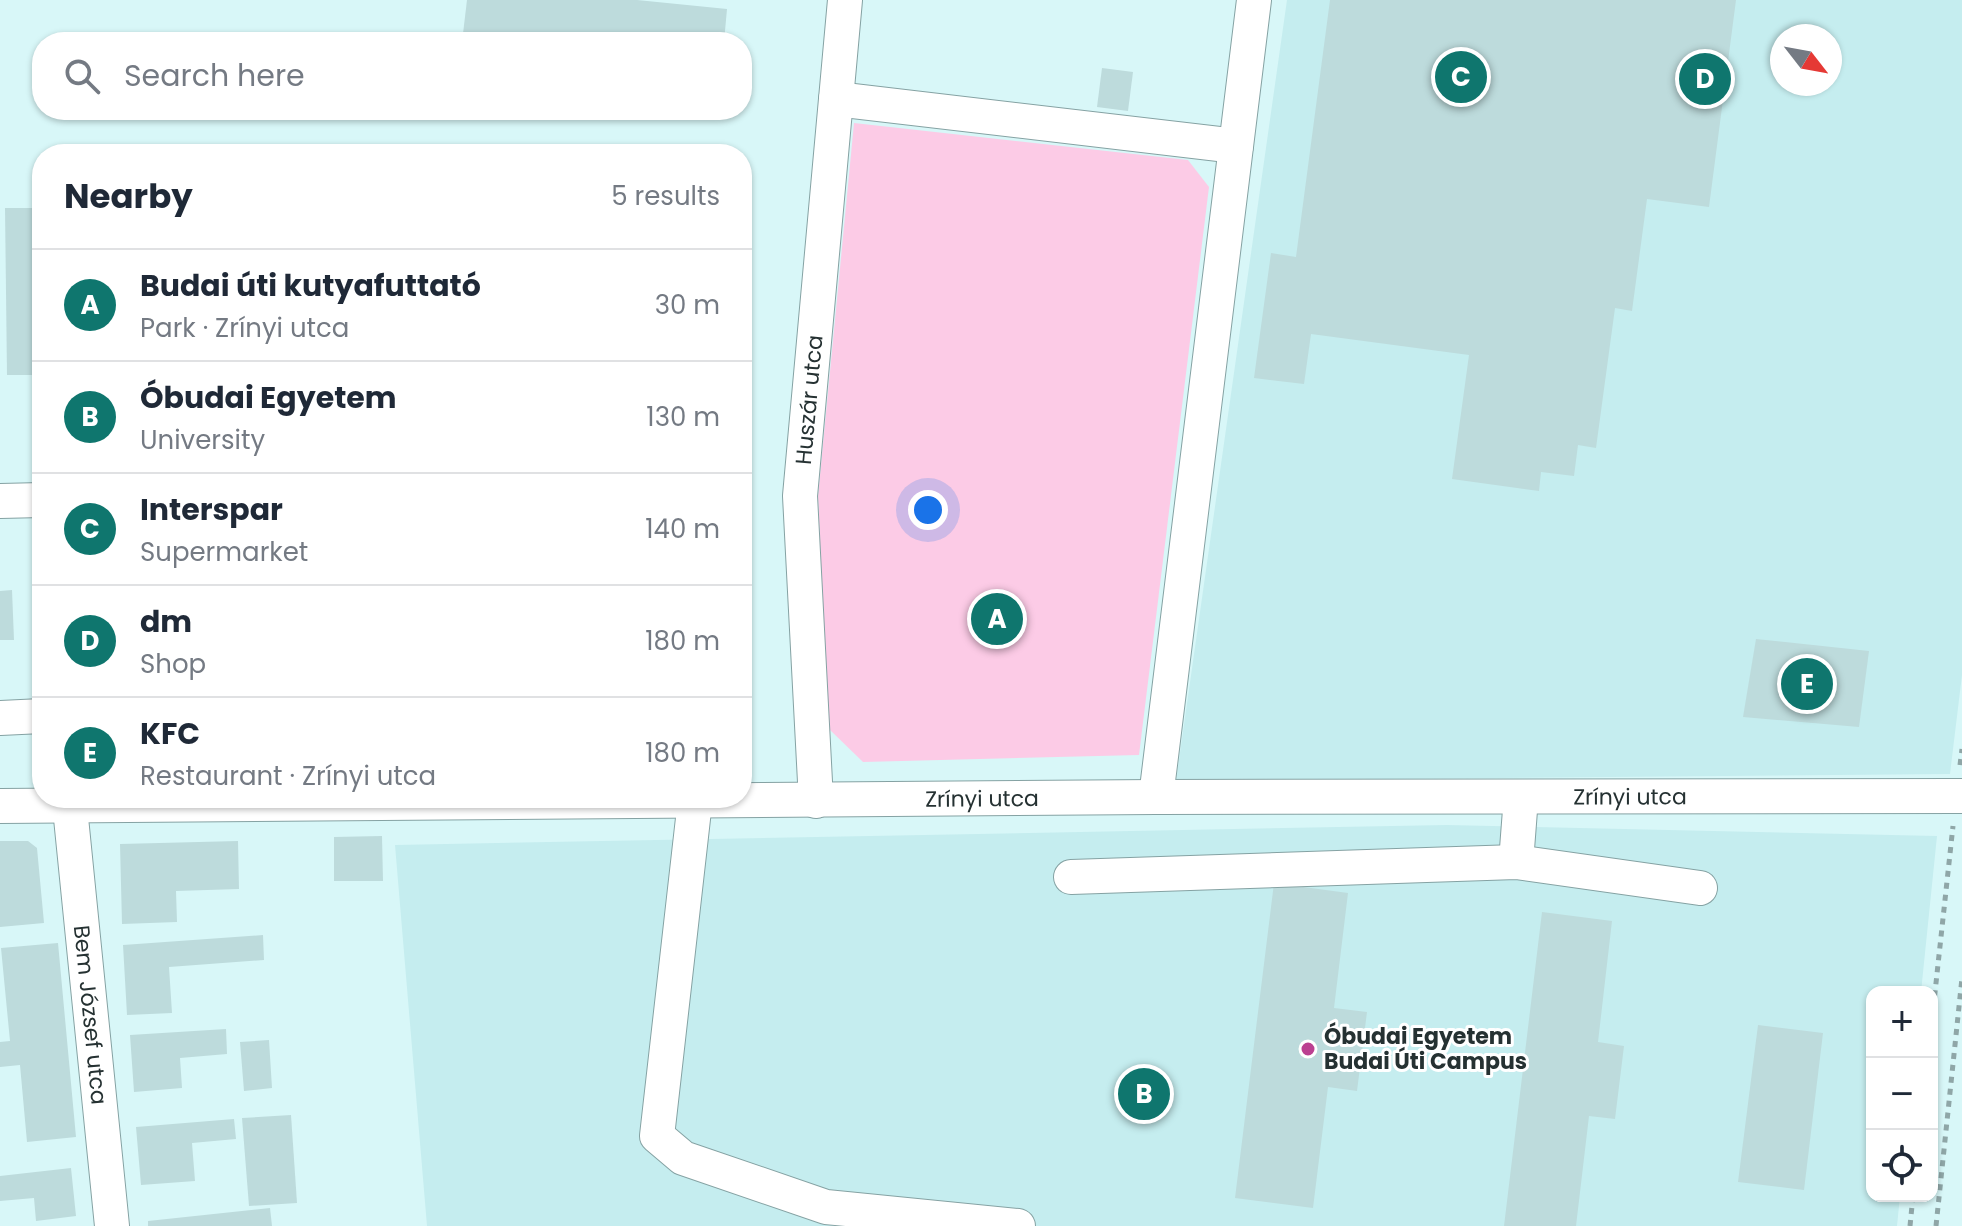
<!DOCTYPE html>
<meta charset="utf-8">
<style>
:root{--surface:#fff;--page:#f2f2f3;--text:#1f2937;--muted:#747a83;--line:#e0e1e3;--accent:#0f766e}
body{margin:0;font-family:Poppins,sans-serif;background:var(--page);color:var(--text)}
.controls{position:absolute;right:24px;bottom:24px;display:grid;overflow:hidden;border-radius:16px;box-shadow:0 2px 6px #0004}
.controls button{width:72px;height:72px;display:grid;place-items:center;padding:0;border:0;border-bottom:2px solid var(--line);background:var(--surface);color:var(--text);font:40px sans-serif}
.compass{position:absolute;left:1770px;top:24px;width:72px;height:72px;border-radius:50%;background:var(--surface);box-shadow:0 2px 6px #0004;rotate:121deg}
.you{position:absolute;left:928px;top:510px;width:28px;height:28px;margin:-20px;border:6px solid #fff;border-radius:50%;background:#1a73e8;box-shadow:0 0 0 12px #1a73e833}
.badge{display:grid;place-items:center;width:52px;height:52px;border-radius:50%;background:var(--accent);color:#fff;font-size:26px;font-weight:700}
.pin{position:absolute;translate:-50% -50%;border:4px solid #fff;box-shadow:0 2px 8px #0006}
.list{margin:0;padding:0;list-style:none}
h2{display:flex;justify-content:space-between;align-items:center;height:104px;margin:0;padding:0 32px;font-size:34px}
h2 small{font-size:26px;font-weight:400;color:var(--muted)}
.list li{display:grid;grid-template-columns:52px 1fr auto;gap:24px;align-items:center;box-sizing:border-box;height:112px;padding:0 32px;border-top:2px solid var(--line)}
.list b{display:block;font-size:30px;white-space:nowrap}
.list p{margin:0;font-size:26px;white-space:nowrap;color:var(--muted)}
.list em{font-size:26px;font-style:normal;color:var(--muted)}
.icon{flex:none;width:44px;height:44px;fill:none;stroke:currentColor;stroke-width:2;stroke-linecap:round;stroke-linejoin:round}
.map{position:relative;flex:none;width:1962px;height:1226px;overflow:hidden}
.search{position:absolute;background:var(--surface);box-shadow:0 2px 6px #0004;left:32px;top:32px;width:720px;height:88px;display:flex;align-items:center;gap:20px;box-sizing:border-box;padding:0 28px;border-radius:32px;color:var(--muted);font-size:30px}
.panel{position:absolute;background:var(--surface);box-shadow:0 2px 6px #0004;left:32px;top:144px;width:720px;height:664px;border-radius:32px}
.map>svg:first-child{display:block}
.built{fill:#c5edef;fill-rule:evenodd}
.green{fill:#fccbe6}
.building{fill:#bddbdc}
.lines{fill:none;stroke-linecap:round;stroke-linejoin:round}
.minor-casing{stroke:#85a2a3;stroke-width:36}
.path{stroke:#8fa6a7;stroke-width:5;stroke-dasharray:6 6;stroke-linecap:butt}
.minor{stroke:#fff;stroke-width:34}
.poi-dot{fill:#bb4091;stroke:#fff;stroke-width:3}
.labels{text-anchor:middle;dominant-baseline:central;stroke-width:6;stroke-linejoin:round;paint-order:stroke}
.street-label{font-size:22px;fill:#253132;stroke:#fff}
.poi-label{font-size:22px;font-weight:bold;fill:#253132;stroke:#fff;text-anchor:start}
</style>
<div class="map">
<svg width="1962" height="1226" viewBox="0 0 1962 1226">
<rect width="100%" height="100%" fill="#d8f7f8"/>
<g class="built">
<path d="M 1287,0 L 1962,0 L 1962,675 L 1950,774 L 1176,781 ZM 1782,36 L 1830,36 L 1830,84 L 1782,84 Z"/>
<path d="M 1447,825 L 1937,836 L 1921,992 L 1872,992 L 1872,1196 L 1900,1196 L 1897,1226 L 427,1226 L 395,845 Z"/>
</g>
<path class="green" d="M 854,123 L 1188,160 L 1209,187 L 1139,755 L 863,762 L 828,728 L 818,496 Z"/>
<g class="building">
<path d="M 467,0 L 637,0 L 727,9 L 724,42 L 462,42 Z"/>
<path d="M 1330,0 L 1736,0 L 1709,207 L 1647,199 L 1632,311 L 1615,308 L 1596,448 L 1578,445 L 1574,476 L 1541,472 L 1539,491 L 1452,479 L 1469,355 L 1311,334 L 1304,384 L 1254,378 L 1271,253 L 1296,257 Z"/>
<path d="M 1102,68 L 1133,72 L 1128,111 L 1097,107 Z"/>
<path d="M 5,208 L 42,208 L 42,375 L 7,375 Z"/>
<path d="M 12,590 L 14,640 L 0,640 L 0,591 Z"/>
<path d="M 1756,639 L 1869,651 L 1859,727 L 1743,717 Z"/>
<path d="M 382,836 L 383,881 L 334,881 L 334,837 Z"/>
<path d="M 0,841 L 28,841 L 37,848 L 44,923 L 0,927 Z"/>
<path d="M 238,841 L 239,889 L 176,891 L 177,922 L 122,924 L 120,844 Z"/>
<path d="M 1274,883 L 1348,893 L 1334,1008 L 1367,1012 L 1357,1091 L 1328,1087 L 1313,1208 L 1235,1198 Z"/>
<path d="M 1542,912 L 1612,921 L 1598,1042 L 1624,1046 L 1615,1119 L 1589,1116 L 1576,1226 L 1504,1226 Z"/>
<path d="M 263,935 L 264,960 L 169,967 L 172,1013 L 127,1015 L 123,945 Z"/>
<path d="M 58,943 L 76,1137 L 27,1142 L 20,1065 L 0,1067 L 0,1042 L 10,1041 L 1,948 Z"/>
<path d="M 1758,1025 L 1823,1033 L 1804,1190 L 1738,1182 Z"/>
<path d="M 226,1029 L 227,1054 L 180,1058 L 182,1088 L 134,1092 L 130,1035 Z"/>
<path d="M 269,1040 L 272,1088 L 244,1091 L 240,1042 Z"/>
<path d="M 291,1115 L 297,1203 L 249,1206 L 242,1118 Z"/>
<path d="M 234,1119 L 236,1139 L 192,1143 L 195,1181 L 141,1185 L 136,1127 Z"/>
<path d="M 71,1168 L 76,1216 L 36,1221 L 34,1198 L 0,1201 L 0,1176 Z"/>
<path d="M 270,1208 L 272,1226 L 148,1226 L 148,1221 Z"/>
</g>
<g class="lines">
<g class="minor-casing">
<g id="minor">
<path d="M 836,99 L 1236,146"/>
<path d="M 0,501 L 42,500"/>
<path d="M 0,718 L 42,716"/>
<path d="M 1156,797 L 1254,0"/>
<path id="s1" d="M 69,798 L 112,1226"/>
<path d="M 695,801 L 657,1136 L 683,1158 L 826,1207 L 1018,1226"/>
<path id="s2" d="M 816,801 L 800,496 L 845,0"/>
<path id="s3" d="M 0,806 L 1156,797 L 1962,796"/>
<path d="M 1516,862 L 1521,797"/>
<path d="M 1071,877 L 1516,862 L 1700,888"/>
</g>
</g>
<g class="path">
<path d="M 1960,765 L 1962,749"/>
<path d="M 1932,1020 L 1953,826"/>
<path d="M 1910,1226 L 1913,1196"/>
<path d="M 1936,1226 L 1962,978"/>
</g>
<use href="#minor" class="minor"/>
</g>
<circle class="poi-dot" cx="1308" cy="1049" r="8"/>
<g class="labels">
<g class="street-label">
<text stroke="none"><textPath href="#s2" startOffset="402">Huszár utca</textPath></text>
<text stroke="none"><textPath href="#s3" startOffset="1630">Zrínyi utca</textPath></text>
<text stroke="none"><textPath href="#s3" startOffset="982">Zrínyi utca</textPath></text>
<text stroke="none"><textPath href="#s1" startOffset="218">Bem József utca</textPath></text>
</g>
<g class="poi-label">
<text x="1324" y="1036">Óbudai Egyetem<tspan x="1324" dy="25">Budai Úti Campus</tspan></text>
</g>
</g>
</svg>
<div class="controls">
<button>+</button>
<button>−</button>
<button><svg class="icon" aria-label="locate" viewBox="0 0 24 24"><circle cx="12" cy="12" r="6"/><path d="M12 2v4M12 18v4M2 12h4M18 12h4"/></svg></button>
</div>
<svg class="compass" viewBox="-18 -18 36 36"><path d="M0-13l5 13h-10z" fill="#e53935"/><path d="M0 13l5-13h-10z" fill="#747a83"/></svg>
<div class="you"></div>
<div class="pin badge" style="left:997px;top:619px">A</div>
<div class="pin badge" style="left:1144px;top:1094px">B</div>
<div class="pin badge" style="left:1461px;top:77px">C</div>
<div class="pin badge" style="left:1705px;top:79px">D</div>
<div class="pin badge" style="left:1807px;top:684px">E</div>
<div class="search"><svg class="icon" aria-label="search" viewBox="0 0 24 24"><circle cx="10" cy="10" r="6"/><path d="M15 15l6 6"/></svg>Search here</div>
<section class="panel">
<h2>Nearby<small>5 results</small></h2>
<ul class="list">
<li><span class="badge">A</span><div><b>Budai úti kutyafuttató</b><p>Park · Zrínyi utca</p></div><em>30 m</em></li>
<li><span class="badge">B</span><div><b>Óbudai Egyetem</b><p>University</p></div><em>130 m</em></li>
<li><span class="badge">C</span><div><b>Interspar</b><p>Supermarket</p></div><em>140 m</em></li>
<li><span class="badge">D</span><div><b>dm</b><p>Shop</p></div><em>180 m</em></li>
<li><span class="badge">E</span><div><b>KFC</b><p>Restaurant · Zrínyi utca</p></div><em>180 m</em></li>
</ul>
</section>
</div>
